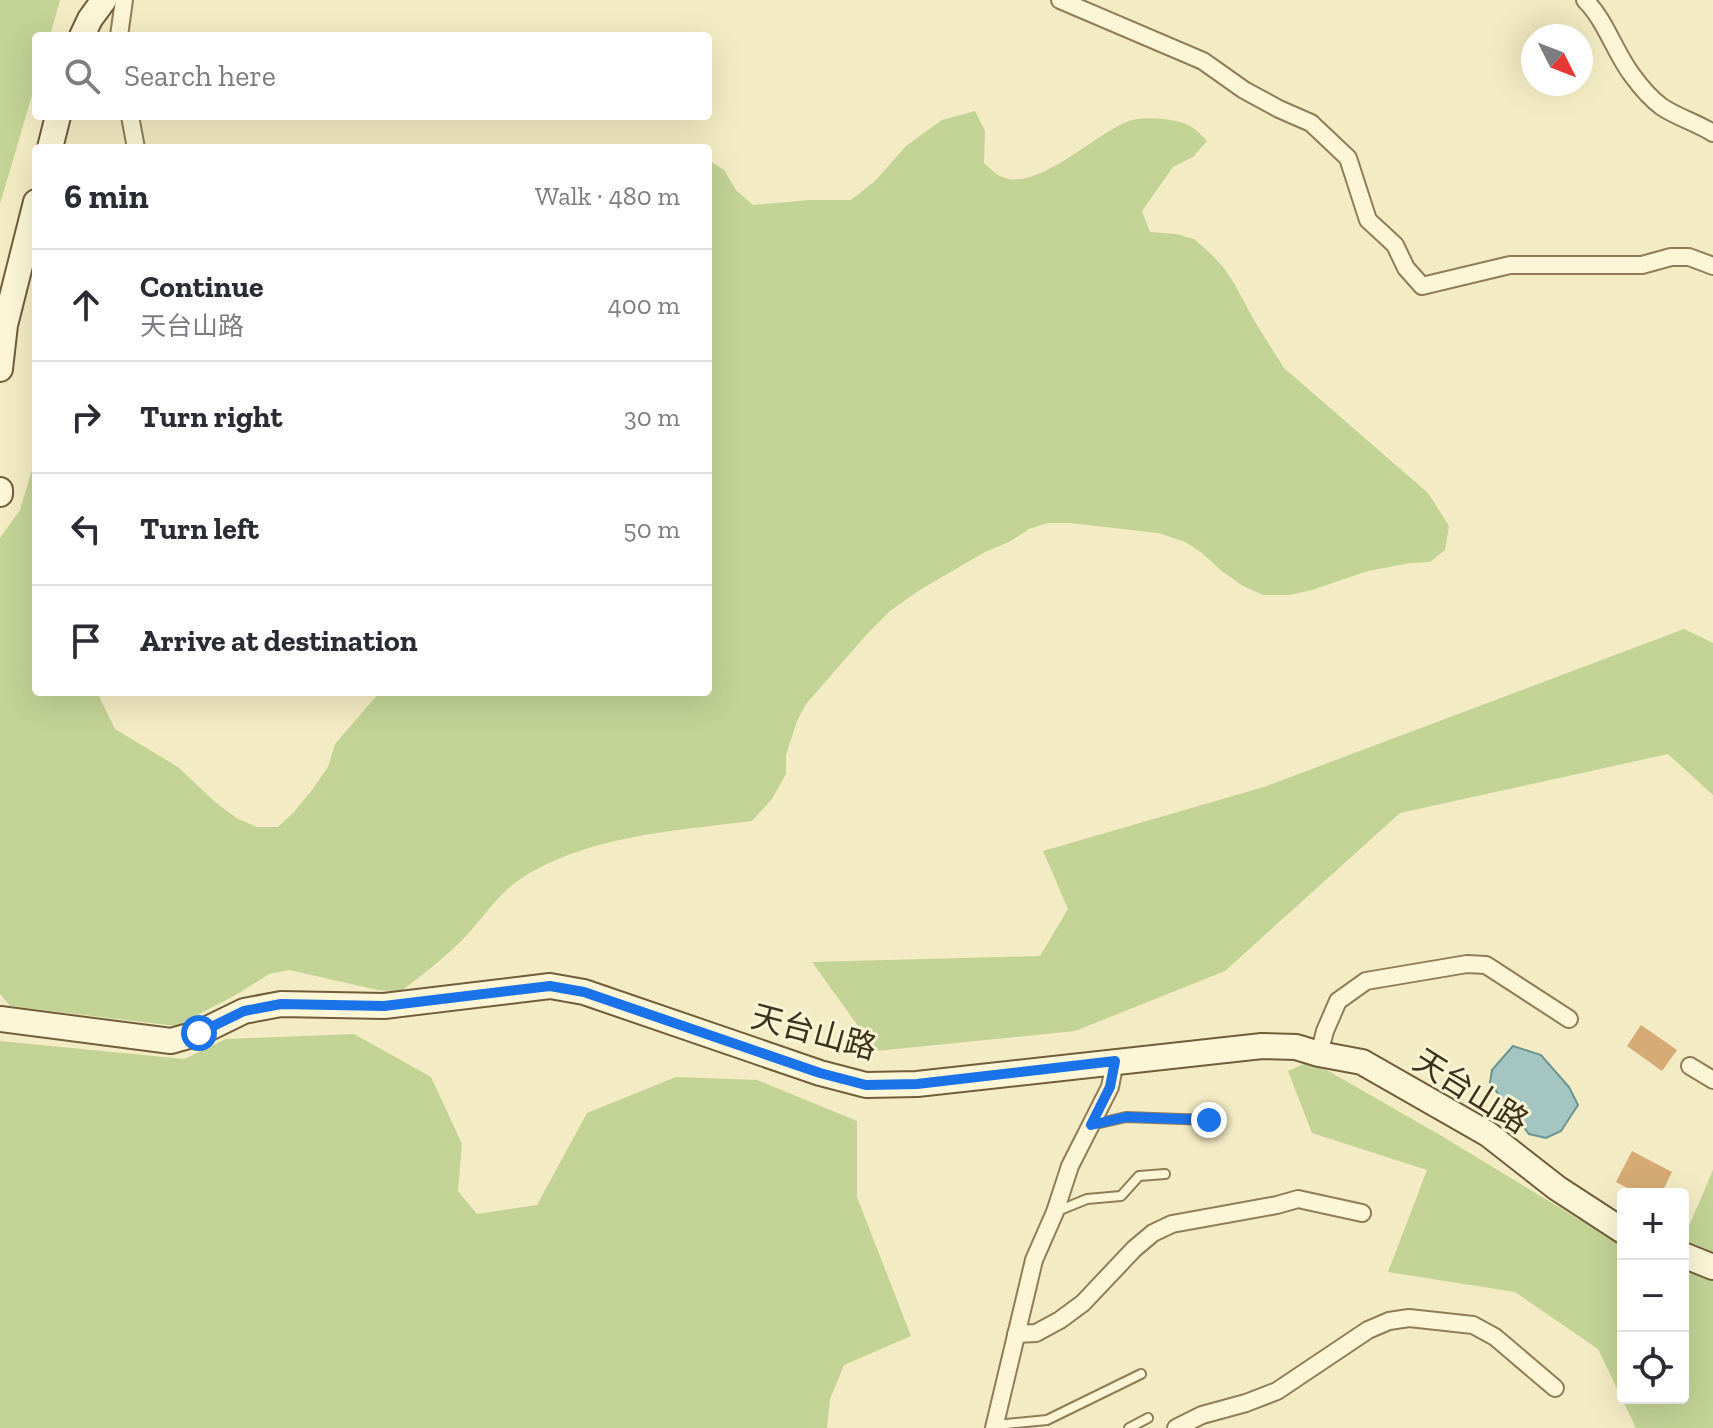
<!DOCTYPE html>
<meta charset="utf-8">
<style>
:root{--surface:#fff;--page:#f2f2f3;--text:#2b2b33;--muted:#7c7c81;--line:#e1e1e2}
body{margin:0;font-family:"Zilla Slab","Noto Sans SC",serif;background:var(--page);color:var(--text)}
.controls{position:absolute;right:24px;bottom:24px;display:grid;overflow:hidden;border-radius:8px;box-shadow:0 8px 32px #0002}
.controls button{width:72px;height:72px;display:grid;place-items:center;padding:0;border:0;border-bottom:2px solid var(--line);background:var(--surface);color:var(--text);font:40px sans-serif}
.compass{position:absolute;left:1521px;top:24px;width:72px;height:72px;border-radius:50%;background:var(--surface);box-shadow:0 8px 32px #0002;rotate:132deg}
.stop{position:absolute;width:24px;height:24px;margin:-18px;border:6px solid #1a73e8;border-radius:50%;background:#fff}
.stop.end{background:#1a73e8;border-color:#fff;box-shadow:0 2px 8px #0008}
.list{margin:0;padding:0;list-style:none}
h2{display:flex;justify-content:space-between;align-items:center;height:104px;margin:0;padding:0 32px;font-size:34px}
h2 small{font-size:26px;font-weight:400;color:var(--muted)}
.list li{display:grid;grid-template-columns:52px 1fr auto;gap:24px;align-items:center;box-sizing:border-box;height:112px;padding:0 32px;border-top:2px solid var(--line)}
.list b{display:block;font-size:30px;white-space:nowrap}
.list p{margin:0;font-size:26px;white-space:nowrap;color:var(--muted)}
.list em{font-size:26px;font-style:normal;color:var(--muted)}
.icon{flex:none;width:44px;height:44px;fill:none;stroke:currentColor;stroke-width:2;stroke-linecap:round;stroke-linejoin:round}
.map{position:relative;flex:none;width:1713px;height:1428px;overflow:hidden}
.search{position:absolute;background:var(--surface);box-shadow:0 8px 32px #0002;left:32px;top:32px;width:680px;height:88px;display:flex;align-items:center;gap:20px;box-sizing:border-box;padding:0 28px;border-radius:8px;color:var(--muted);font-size:30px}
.panel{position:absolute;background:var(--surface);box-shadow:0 8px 32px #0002;left:32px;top:144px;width:680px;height:552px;border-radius:8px}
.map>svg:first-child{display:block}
.green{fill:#c3d395}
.water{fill:#a5c5c0;stroke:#6a9590;stroke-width:2}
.building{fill:#d5aa74}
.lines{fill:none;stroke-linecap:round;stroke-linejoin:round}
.lane-casing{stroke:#907d57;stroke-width:12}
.street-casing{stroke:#907d57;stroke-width:20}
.secondary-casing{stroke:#715d3a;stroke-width:28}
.lane{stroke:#fcf6d7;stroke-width:8}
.street{stroke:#fcf6d7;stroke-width:16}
.secondary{stroke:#fcf6d7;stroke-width:24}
.route{stroke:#1a73e8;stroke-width:10}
.labels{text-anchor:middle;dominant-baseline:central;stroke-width:6;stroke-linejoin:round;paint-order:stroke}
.street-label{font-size:32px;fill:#3e311d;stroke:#f9f4d3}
</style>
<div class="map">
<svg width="1713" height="1428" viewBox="0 0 1713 1428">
<rect width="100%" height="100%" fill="#f3ebc3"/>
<g class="green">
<path d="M 0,0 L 60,0 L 50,36 L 36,36 L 36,82 L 0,204 Z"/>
<path d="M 975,111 L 985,131 L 984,163 C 988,166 993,172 998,175 C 1035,197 1097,130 1132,120 C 1147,116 1175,119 1188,125 C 1195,128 1202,136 1207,141 L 1193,157 L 1173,167 L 1142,211 L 1150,232 L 1176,234 L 1194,239 L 1211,254 L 1224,268 L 1235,285 L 1255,322 L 1284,368 L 1428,493 L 1449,526 L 1445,550 L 1430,562 L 1410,563 L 1368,571 L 1312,590 L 1289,595 L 1263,595 L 1243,586 L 1223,572 L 1202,553 L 1185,542 L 1158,533 L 1070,523 L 1048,523 L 1029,529 L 1011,541 L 985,552 L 918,591 L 890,611 L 867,634 L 806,704 L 797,721 L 786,755 L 786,774 L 772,799 L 752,821 C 674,831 581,836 516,882 C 500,893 480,921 466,936 C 446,957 422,975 400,992 L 378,990 L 289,970 L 269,974 L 234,996 L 176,1026 L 10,1006 L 0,994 L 0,538 L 20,510 L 36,456 L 36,692 L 97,692 L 115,729 L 178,767 L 215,802 L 238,819 L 257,827 L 278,827 L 294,812 L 312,790 L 328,767 L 335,744 L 380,692 L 708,692 L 708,502 L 711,494 L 708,483 L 708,160 L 724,170 L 736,190 L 753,205 L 810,200 L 851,200 L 875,181 L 906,146 L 942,120 Z"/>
<path d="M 1684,629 L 1713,643 L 1713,795 L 1668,754 L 1400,813 L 1225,971 L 1075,1031 L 876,1051 L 812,962 L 1040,956 L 1068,909 L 1043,851 L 1264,787 Z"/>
<path d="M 354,1034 L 431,1077 L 462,1144 L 458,1191 L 477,1214 L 537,1205 L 587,1113 L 676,1077 L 757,1080 L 857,1121 L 857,1197 L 911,1336 L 844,1365 L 830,1399 L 827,1428 L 0,1428 L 0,1041 L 184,1059 L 226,1039 Z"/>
<path d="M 1311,1061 L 1440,1135 L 1623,1246 L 1623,1398 L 1683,1398 L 1683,1235 L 1689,1226 L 1713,1170 L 1713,1428 L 1636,1428 L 1598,1349 L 1515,1292 L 1388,1272 L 1427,1170 L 1312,1133 L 1288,1071 Z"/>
</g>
<path class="water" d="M 1513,1046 L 1541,1055 L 1569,1087 L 1578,1105 L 1561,1131 L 1546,1138 L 1529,1134 L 1490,1083 L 1492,1070 Z"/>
<g class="building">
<path d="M 1641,1025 L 1677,1050 L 1662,1071 L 1627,1046 Z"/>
<path d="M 1632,1151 L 1672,1172 L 1661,1194 L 1639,1194 L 1616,1182 Z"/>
</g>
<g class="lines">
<g class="lane-casing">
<g id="lane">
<path d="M 1091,1125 L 1126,1117 L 1209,1120"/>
<path d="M 1055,1212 L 1087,1199 L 1121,1196 L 1139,1176 L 1165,1174"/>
<path d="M 996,1425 L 1047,1420 L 1141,1374"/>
<path d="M 1129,1428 L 1148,1418"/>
</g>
</g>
<g class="street-casing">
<g id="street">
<path d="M 1060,0 L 1203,61 L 1244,90 L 1279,109 L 1311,123 L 1348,158 L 1368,220 L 1395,245 L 1406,268 L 1422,286 L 1510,265 L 1642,265 L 1671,257 L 1689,257 L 1713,266"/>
<path d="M 1585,0 C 1606,21 1614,51 1632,75 C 1640,86 1651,99 1662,107 C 1677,117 1697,123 1713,133"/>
<path d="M 119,36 L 124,0"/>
<path d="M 130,116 L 136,148"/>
<path d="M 1319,1054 L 1325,1031 L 1338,1001 L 1366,981 L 1467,964 L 1486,965 L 1569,1019"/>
<path d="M 1690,1066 L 1713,1080"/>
<path d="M 1016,1334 L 1036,1333 L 1060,1320 L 1083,1303 L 1134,1249 L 1153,1233 L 1172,1224 L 1277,1205 L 1298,1199 L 1362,1213"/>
<path d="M 994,1428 L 1034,1260 L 1055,1212 L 1070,1166 L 1110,1087 L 1115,1061"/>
<path d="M 1176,1428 L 1202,1415 L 1246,1403 L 1277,1391 L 1368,1330 L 1389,1321 L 1409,1318 L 1473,1325 L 1495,1337 L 1555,1388"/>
</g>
</g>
<g class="secondary-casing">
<g id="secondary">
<path d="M 82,36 L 90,19 L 104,0"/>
<path d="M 50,148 L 58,116"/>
<path d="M 0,369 L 5,325 L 36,202"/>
<path d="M 0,490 L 0,494"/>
<path d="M 0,1019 L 171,1041 L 199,1033 L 244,1011 L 281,1004 L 384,1006 L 550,986 L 584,992 L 820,1073 L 866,1085 L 917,1084 L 1262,1046 L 1296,1047 L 1319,1054 L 1362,1062 L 1488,1134 L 1557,1188 L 1623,1231"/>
<path d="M 1683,1255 L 1713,1267"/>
</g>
</g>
<use href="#lane" class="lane"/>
<use href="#street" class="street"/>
<use href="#secondary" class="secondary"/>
</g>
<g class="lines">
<path class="route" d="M 199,1033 L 244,1011 L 281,1004 L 384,1006 L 550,986 L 584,992 L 820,1073 L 866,1085 L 917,1084 L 1115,1061 L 1110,1087 L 1091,1125 L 1126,1117 L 1209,1120"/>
</g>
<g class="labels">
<g class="street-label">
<text transform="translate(814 1032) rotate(15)">天台山路</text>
<text transform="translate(1471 1091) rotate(32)">天台山路</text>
</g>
</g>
</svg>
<div class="controls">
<button>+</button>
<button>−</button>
<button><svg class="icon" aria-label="locate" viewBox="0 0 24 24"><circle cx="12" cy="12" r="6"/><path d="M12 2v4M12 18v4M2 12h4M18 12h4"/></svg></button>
</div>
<svg class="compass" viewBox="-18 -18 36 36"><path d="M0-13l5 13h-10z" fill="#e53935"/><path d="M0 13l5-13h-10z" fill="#7c7c81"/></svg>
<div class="stop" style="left:199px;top:1033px"></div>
<div class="stop end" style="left:1209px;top:1120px"></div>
<div class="search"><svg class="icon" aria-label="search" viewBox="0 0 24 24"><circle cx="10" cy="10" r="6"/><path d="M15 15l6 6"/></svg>Search here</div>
<section class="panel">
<h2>6 min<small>Walk · 480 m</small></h2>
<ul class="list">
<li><svg class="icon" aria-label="ahead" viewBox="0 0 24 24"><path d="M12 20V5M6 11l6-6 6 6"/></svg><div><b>Continue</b><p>天台山路</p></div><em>400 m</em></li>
<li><svg class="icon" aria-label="right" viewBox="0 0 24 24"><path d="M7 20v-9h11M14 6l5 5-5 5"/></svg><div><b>Turn right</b></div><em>30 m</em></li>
<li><svg class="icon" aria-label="left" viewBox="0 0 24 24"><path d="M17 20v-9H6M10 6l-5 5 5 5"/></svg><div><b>Turn left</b></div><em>50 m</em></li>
<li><svg class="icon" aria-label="arrive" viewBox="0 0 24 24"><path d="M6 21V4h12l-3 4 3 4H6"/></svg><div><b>Arrive at destination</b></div></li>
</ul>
</section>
</div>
